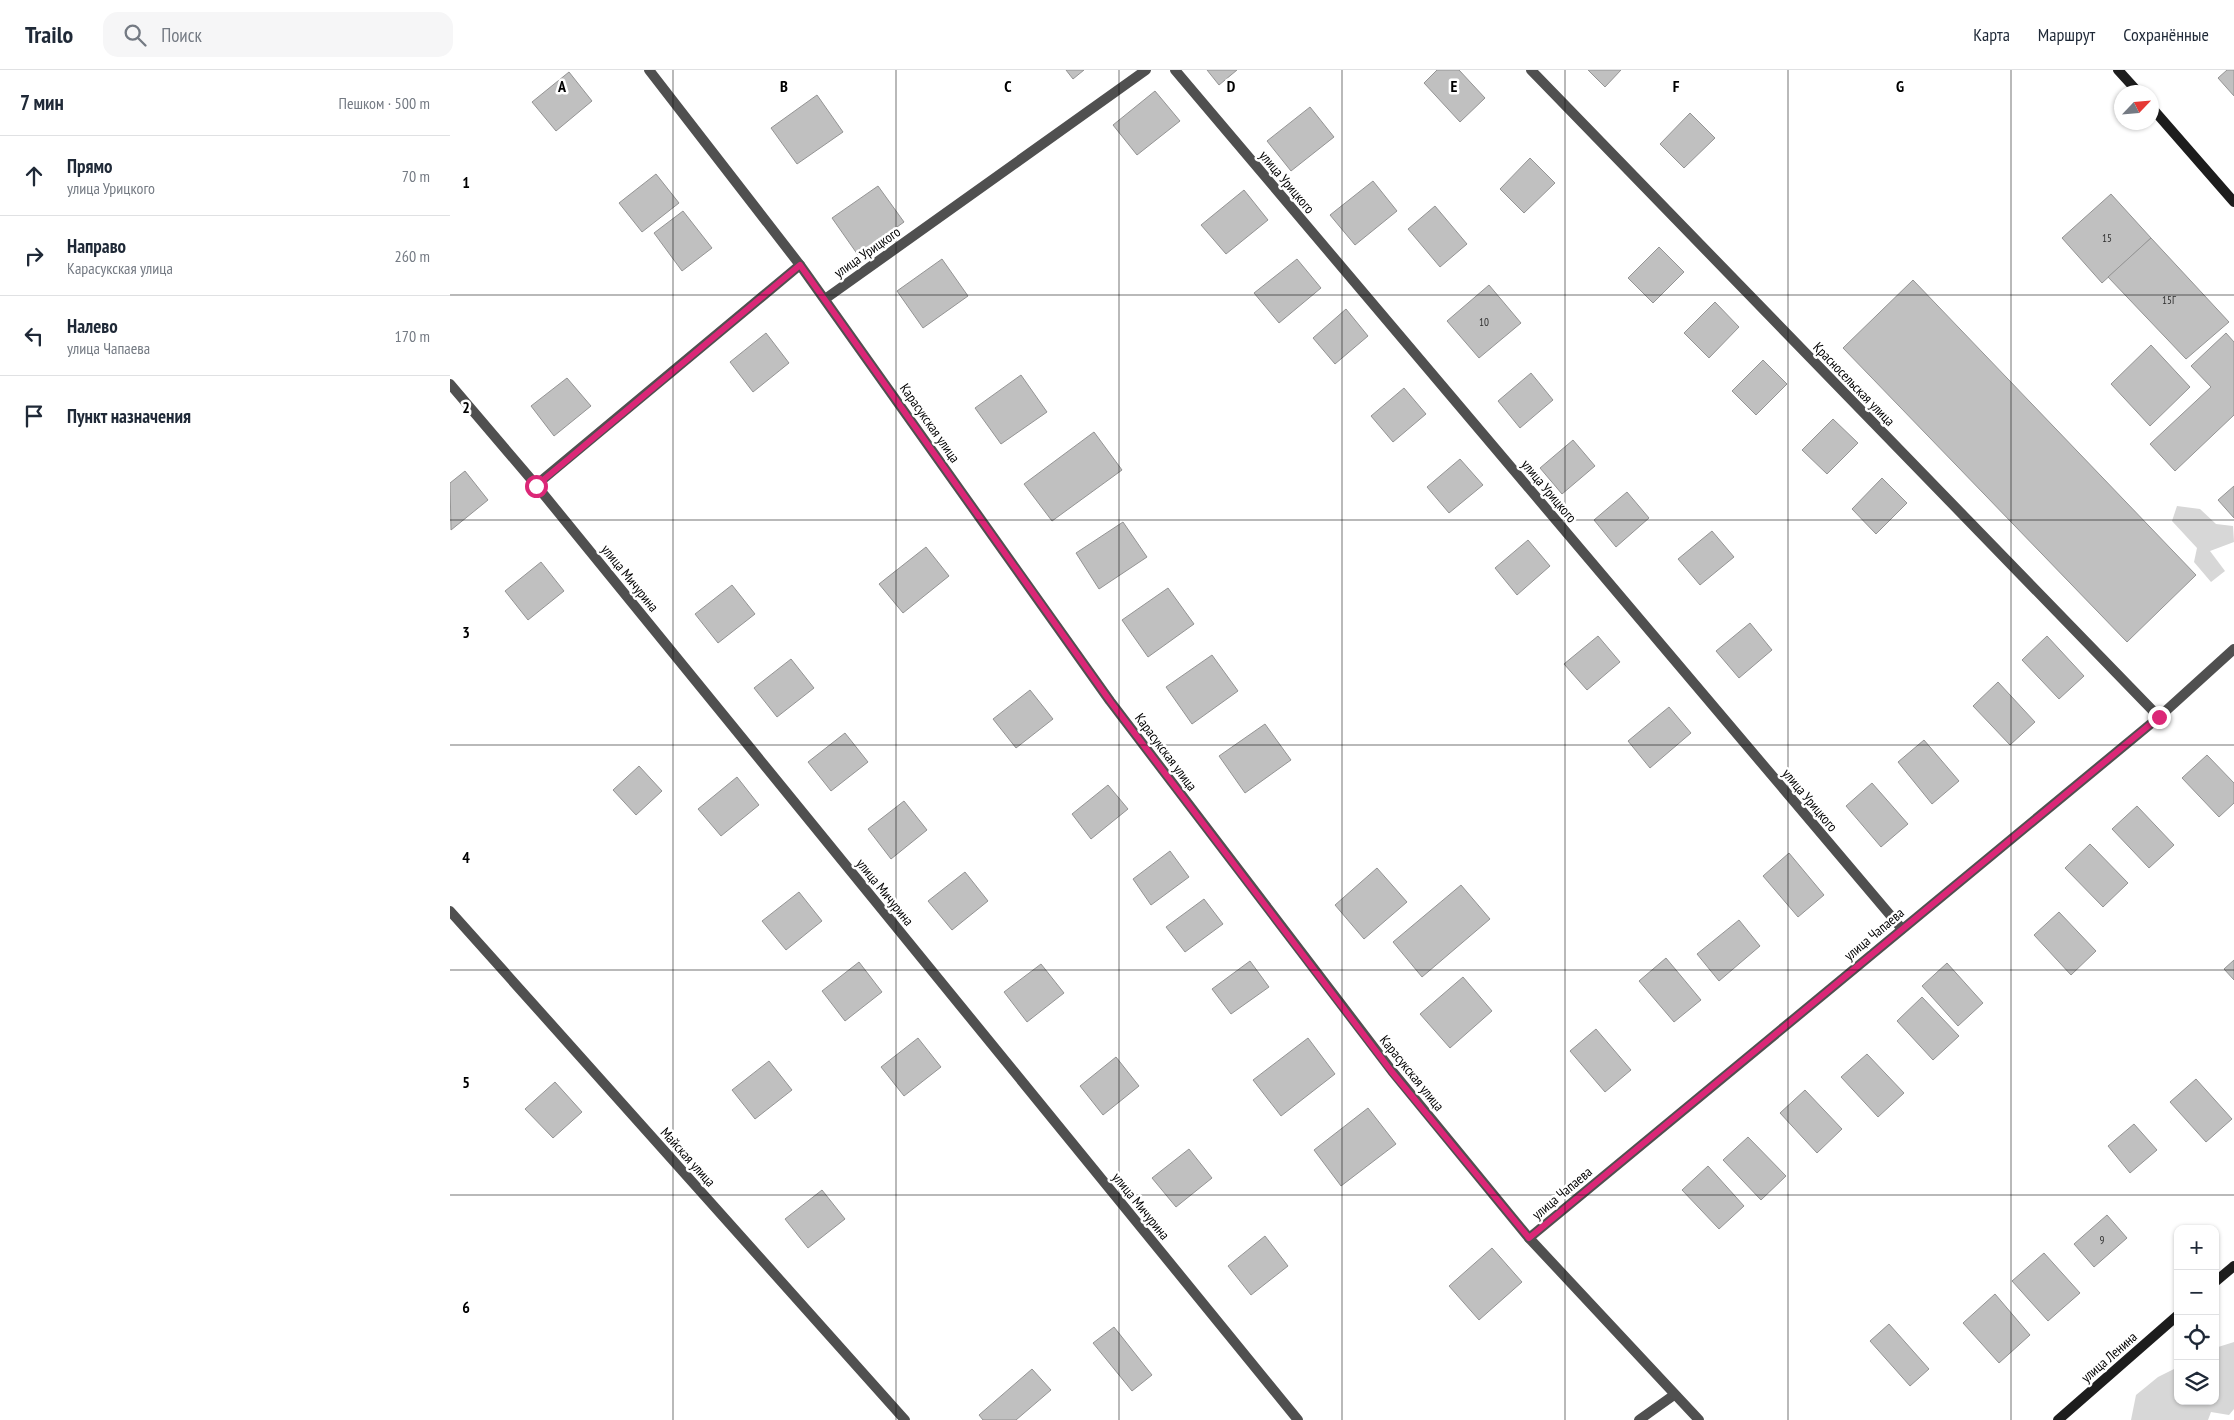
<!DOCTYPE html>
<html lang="ru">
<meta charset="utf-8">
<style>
:root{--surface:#fff;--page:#f6f6f7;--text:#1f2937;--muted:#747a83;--line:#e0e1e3}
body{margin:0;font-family:"PT Sans Narrow",sans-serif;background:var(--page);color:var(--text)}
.controls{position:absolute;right:15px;bottom:15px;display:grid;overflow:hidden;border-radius:10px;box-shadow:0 1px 4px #0004}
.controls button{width:45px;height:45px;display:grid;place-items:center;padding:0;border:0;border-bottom:1px solid var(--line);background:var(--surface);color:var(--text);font:25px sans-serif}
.compass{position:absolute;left:1664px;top:15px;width:45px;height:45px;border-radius:50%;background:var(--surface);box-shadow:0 1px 4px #0004;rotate:64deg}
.stop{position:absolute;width:15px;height:15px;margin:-11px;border:4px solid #db2777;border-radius:50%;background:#fff}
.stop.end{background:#db2777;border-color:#fff;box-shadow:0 1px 5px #0008}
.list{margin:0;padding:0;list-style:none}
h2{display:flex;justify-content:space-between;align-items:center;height:65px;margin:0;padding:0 20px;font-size:21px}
h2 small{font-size:16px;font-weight:400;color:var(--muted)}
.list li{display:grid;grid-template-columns:32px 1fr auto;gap:15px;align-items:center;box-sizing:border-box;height:80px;padding:0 20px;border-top:1px solid var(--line)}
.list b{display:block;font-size:19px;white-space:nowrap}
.list p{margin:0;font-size:16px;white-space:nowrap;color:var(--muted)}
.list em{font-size:16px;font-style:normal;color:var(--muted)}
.icon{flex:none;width:28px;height:28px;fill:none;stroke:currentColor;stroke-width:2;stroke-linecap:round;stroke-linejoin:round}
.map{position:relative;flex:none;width:1784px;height:1350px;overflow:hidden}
header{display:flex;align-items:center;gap:30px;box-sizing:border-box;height:70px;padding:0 25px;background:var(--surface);border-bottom:1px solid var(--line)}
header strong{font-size:24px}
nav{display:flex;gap:28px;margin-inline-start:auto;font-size:18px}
.search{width:350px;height:45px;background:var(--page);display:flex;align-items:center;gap:12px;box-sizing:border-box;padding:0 18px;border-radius:15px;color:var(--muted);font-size:19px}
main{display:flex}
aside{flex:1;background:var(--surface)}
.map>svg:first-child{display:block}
.green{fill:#d7d7d7}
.building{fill:#c0c0c0;stroke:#949494}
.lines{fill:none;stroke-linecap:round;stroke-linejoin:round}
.lane{stroke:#505050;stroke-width:10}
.street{stroke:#505050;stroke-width:10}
.secondary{stroke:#1d1d1d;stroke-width:10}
.route{stroke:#db2777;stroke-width:6}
.grid{fill:none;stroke:#000;stroke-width:1;stroke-opacity:0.55}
.labels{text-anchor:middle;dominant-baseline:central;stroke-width:5;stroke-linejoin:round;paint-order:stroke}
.number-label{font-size:11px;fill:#303030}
.street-label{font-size:14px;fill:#000;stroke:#fff}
.grid-label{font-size:16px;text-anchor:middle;font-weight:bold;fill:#000;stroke:#fff;stroke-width:5;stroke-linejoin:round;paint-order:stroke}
</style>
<header>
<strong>Trailo</strong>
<div class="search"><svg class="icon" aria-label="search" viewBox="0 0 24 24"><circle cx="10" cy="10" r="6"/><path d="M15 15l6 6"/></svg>Поиск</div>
<nav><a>Карта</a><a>Маршрут</a><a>Сохранённые</a></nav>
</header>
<main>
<aside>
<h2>7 мин<small>Пешком · 500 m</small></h2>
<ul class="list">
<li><svg class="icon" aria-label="ahead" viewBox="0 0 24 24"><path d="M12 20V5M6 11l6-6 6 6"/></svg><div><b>Прямо</b><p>улица Урицкого</p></div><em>70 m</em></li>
<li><svg class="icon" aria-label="right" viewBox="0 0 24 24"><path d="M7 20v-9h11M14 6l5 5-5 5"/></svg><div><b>Направо</b><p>Карасукская улица</p></div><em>260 m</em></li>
<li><svg class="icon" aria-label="left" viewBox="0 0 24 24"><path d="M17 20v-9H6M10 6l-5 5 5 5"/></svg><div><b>Налево</b><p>улица Чапаева</p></div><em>170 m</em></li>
<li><svg class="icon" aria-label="arrive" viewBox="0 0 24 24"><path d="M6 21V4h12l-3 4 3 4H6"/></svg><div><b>Пункт назначения</b></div></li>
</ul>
</aside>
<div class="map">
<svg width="1784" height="1350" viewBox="0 0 1784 1350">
<rect width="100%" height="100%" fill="#fff"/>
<g class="green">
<path d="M 1727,436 L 1750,439 L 1766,454 L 1783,456 L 1784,472 L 1760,481 L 1775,501 L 1761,512 L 1744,492 L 1747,478 L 1722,451 Z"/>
<path d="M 1784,1272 L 1784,1339 L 1779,1345 L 1761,1342 L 1758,1350 L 1681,1350 L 1686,1325 L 1708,1307 L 1728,1297 L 1728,1331 L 1765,1331 L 1765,1278 Z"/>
</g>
<g class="building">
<path d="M 616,0 L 634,0 L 623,9 Z"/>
<path d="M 757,0 L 787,0 L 769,15 Z"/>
<path d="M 987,0 L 1009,0 L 1035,28 L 1010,52 L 974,13 Z"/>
<path d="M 1138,0 L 1171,0 L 1155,17 Z"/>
<path d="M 1777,0 L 1784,0 L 1784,26 L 1768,8 Z"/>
<path d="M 119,2 L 142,31 L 106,61 L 82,32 Z"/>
<path d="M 705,21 L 730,51 L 687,85 L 663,55 Z"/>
<path d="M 367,25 L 393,62 L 347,94 L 321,58 Z"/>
<path d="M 860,37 L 884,67 L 841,101 L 817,71 Z"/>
<path d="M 1240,43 L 1265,68 L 1234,98 L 1210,74 Z"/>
<path d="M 1080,88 L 1105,113 L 1074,143 L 1050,119 Z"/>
<path d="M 206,104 L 229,133 L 192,162 L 169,133 Z"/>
<path d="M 923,111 L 947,141 L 905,175 L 880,145 Z"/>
<path d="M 428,116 L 454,152 L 408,185 L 382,148 Z"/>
<path d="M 794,120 L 818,150 L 776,184 L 751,155 Z"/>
<path d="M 1661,124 L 1701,168 L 1652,213 L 1612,168 Z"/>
<path d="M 985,136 L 1017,174 L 990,197 L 958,159 Z"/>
<path d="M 233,141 L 262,178 L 232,201 L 204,163 Z"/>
<path d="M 1701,168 L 1779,252 L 1736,289 L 1658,207 Z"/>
<path d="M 1209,177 L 1234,202 L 1203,233 L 1178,208 Z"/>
<path d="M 492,189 L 518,226 L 473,258 L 447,221 Z"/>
<path d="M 847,189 L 871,218 L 829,253 L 804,223 Z"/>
<path d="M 1463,210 L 1746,505 L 1677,572 L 1393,278 Z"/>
<path d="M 1039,215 L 1071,253 L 1029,288 L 997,251 Z"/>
<path d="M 1265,232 L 1289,257 L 1259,288 L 1234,263 Z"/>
<path d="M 896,239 L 918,266 L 885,294 L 863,268 Z"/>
<path d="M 316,263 L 339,293 L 303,322 L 280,292 Z"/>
<path d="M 1776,263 L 1784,272 L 1784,345 L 1725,401 L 1700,374 L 1761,317 L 1741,296 Z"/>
<path d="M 1701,275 L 1740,317 L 1700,356 L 1661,314 Z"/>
<path d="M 1313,290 L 1337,314 L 1306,345 L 1282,321 Z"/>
<path d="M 1081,303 L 1103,330 L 1070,358 L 1048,331 Z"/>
<path d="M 571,305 L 597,342 L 551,374 L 525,338 Z"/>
<path d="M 117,308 L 141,336 L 104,366 L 81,336 Z"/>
<path d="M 954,318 L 976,344 L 943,372 L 921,346 Z"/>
<path d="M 1383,349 L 1408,373 L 1377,404 L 1352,380 Z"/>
<path d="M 644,362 L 672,400 L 602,451 L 574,414 Z"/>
<path d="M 1123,370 L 1145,396 L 1112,424 L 1090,398 Z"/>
<path d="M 1010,389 L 1033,415 L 999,443 L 977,417 Z"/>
<path d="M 15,401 L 38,430 L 1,460 L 0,413 Z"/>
<path d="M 1432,408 L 1457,433 L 1426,464 L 1402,439 Z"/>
<path d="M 1784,416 L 1784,448 L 1768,430 Z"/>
<path d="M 1177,422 L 1199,448 L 1166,477 L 1144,450 Z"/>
<path d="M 673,452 L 697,487 L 649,519 L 626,483 Z"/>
<path d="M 1262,461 L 1284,487 L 1250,515 L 1228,489 Z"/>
<path d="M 1078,470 L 1100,496 L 1067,525 L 1045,498 Z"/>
<path d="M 476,477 L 499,506 L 453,543 L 429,514 Z"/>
<path d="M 91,492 L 114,521 L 78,550 L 55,521 Z"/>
<path d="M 282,515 L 305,544 L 268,573 L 245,544 Z"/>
<path d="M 718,518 L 744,554 L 698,587 L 672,550 Z"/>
<path d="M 1300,553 L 1322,580 L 1289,608 L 1266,581 Z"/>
<path d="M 1148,566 L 1170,592 L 1137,620 L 1114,594 Z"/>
<path d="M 1597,566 L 1634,606 L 1609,629 L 1572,590 Z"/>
<path d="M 762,585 L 788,621 L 742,654 L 716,617 Z"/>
<path d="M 341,589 L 364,618 L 327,647 L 304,618 Z"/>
<path d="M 1548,612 L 1585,652 L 1560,675 L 1523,636 Z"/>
<path d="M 580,620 L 603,649 L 566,678 L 543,649 Z"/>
<path d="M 1219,637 L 1241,663 L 1200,698 L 1178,671 Z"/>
<path d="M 815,654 L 841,690 L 795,723 L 769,686 Z"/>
<path d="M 395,663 L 418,692 L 381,721 L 358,692 Z"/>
<path d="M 1474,670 L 1509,711 L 1482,734 L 1448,692 Z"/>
<path d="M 1757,685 L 1784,713 L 1784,733 L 1769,747 L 1732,708 Z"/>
<path d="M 189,696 L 212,721 L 186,745 L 163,720 Z"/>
<path d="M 287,707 L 309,735 L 271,766 L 248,739 Z"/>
<path d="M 1422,713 L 1458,754 L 1431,777 L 1396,736 Z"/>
<path d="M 658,715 L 678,739 L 641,769 L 622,744 Z"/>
<path d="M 454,731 L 477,760 L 441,789 L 418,759 Z"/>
<path d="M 1687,736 L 1724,775 L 1699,798 L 1662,759 Z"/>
<path d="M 1640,774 L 1678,813 L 1653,837 L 1615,798 Z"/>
<path d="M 720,781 L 739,807 L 701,835 L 683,809 Z"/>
<path d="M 1339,783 L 1374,825 L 1348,847 L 1313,806 Z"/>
<path d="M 927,798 L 957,832 L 914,869 L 885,835 Z"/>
<path d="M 515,802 L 538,831 L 502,860 L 478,831 Z"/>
<path d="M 1011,815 L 1040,849 L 972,907 L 943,872 Z"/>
<path d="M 349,822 L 372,851 L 336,880 L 312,851 Z"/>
<path d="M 754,829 L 773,854 L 735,882 L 716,857 Z"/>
<path d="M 1609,842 L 1646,881 L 1621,905 L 1584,865 Z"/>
<path d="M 1289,850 L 1310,876 L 1269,911 L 1247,884 Z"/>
<path d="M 1216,888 L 1251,930 L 1224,952 L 1189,911 Z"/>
<path d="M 1784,890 L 1784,910 L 1774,899 Z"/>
<path d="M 800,891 L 819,917 L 781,944 L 762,919 Z"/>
<path d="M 409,892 L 432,922 L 395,951 L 372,921 Z"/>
<path d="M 1497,893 L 1533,933 L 1508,956 L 1472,916 Z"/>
<path d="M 591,894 L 614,923 L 577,952 L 554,922 Z"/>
<path d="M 1013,907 L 1042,941 L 1000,978 L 970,944 Z"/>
<path d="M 1472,927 L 1509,966 L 1483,990 L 1447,951 Z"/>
<path d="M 1146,959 L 1181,1000 L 1155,1022 L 1120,981 Z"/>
<path d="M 468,968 L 491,997 L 454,1026 L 431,997 Z"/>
<path d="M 858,968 L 885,1004 L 831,1046 L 803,1010 Z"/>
<path d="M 1417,984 L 1454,1023 L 1428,1047 L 1391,1007 Z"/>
<path d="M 666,987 L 689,1016 L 653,1045 L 630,1016 Z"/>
<path d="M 319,991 L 342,1020 L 305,1049 L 282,1020 Z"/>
<path d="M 1746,1009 L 1782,1049 L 1756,1072 L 1720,1032 Z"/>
<path d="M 105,1012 L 132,1042 L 103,1068 L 75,1039 Z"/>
<path d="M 1355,1020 L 1392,1059 L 1367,1083 L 1330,1043 Z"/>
<path d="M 918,1038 L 946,1074 L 891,1116 L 864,1080 Z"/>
<path d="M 1684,1054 L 1707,1080 L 1680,1103 L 1658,1076 Z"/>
<path d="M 1298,1067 L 1336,1106 L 1311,1130 L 1273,1090 Z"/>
<path d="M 739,1079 L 762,1108 L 726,1137 L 702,1108 Z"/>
<path d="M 1258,1096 L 1294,1136 L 1269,1159 L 1232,1120 Z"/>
<path d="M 372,1120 L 395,1149 L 358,1178 L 335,1149 Z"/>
<path d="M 1657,1145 L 1677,1168 L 1644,1197 L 1624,1174 Z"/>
<path d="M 815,1166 L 838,1196 L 801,1225 L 778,1196 Z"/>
<path d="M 1042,1178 L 1072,1212 L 1029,1250 L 999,1216 Z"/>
<path d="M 1594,1183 L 1630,1223 L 1598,1251 L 1562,1211 Z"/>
<path d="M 1545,1224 L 1580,1265 L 1549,1293 L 1513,1253 Z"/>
<path d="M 1439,1254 L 1479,1299 L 1460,1316 L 1420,1271 Z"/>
<path d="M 664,1257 L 702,1305 L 682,1321 L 643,1273 Z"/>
<path d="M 582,1299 L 601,1320 L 566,1350 L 533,1350 L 529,1345 Z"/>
</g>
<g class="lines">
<path class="lane" d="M 1189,1350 L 1224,1325"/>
<g class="street">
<path d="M 199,0 L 350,195 L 660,631 L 942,1001 L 1079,1168 L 1249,1350"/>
<path d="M 725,0 L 1452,859"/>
<path d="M 1081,0 L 1709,647"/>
<path d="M 375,229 L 696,0"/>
<path d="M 0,314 L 86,415 L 848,1350"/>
<path d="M 86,415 L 350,195"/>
<path d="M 0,841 L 455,1350"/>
<path d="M 1079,1168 L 1709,647 L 1784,579"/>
</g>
<g class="secondary">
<path d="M 1668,0 L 1688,22"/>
<path d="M 1702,38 L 1784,132"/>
<path d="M 1765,1212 L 1784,1196"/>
<path d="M 1608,1350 L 1728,1245"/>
</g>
</g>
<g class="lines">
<path class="route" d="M 86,416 L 350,195 L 660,631 L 942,1002 L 1079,1168 L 1709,647"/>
</g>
<path class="grid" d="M 223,0 L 223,1350M 446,0 L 446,1350M 669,0 L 669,1350M 892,0 L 892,1350M 1115,0 L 1115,1350M 1338,0 L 1338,1350M 1561,0 L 1561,1350M 0,225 L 1784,225M 0,450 L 1784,450M 0,675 L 1784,675M 0,900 L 1784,900M 0,1125 L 1784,1125"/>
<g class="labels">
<g class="number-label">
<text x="1657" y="168">15</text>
<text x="1719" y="230">15Г</text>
<text x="1034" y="252">10</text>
<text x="1652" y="1170">9</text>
</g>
<g class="street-label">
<text transform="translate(837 112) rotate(50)">улица Урицкого</text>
<text transform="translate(417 182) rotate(-35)">улица Урицкого</text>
<text transform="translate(1404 314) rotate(46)">Красносельская улица</text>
<text transform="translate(480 353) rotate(55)">Карасукская улица</text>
<text transform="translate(1099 421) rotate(50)">улица Урицкого</text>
<text transform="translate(180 508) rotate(51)">улица Мичурина</text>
<text transform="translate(716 682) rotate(53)">Карасукская улица</text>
<text transform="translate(1360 730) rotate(50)">улица Урицкого</text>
<text transform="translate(435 822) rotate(51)">улица Мичурина</text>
<text transform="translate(1424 864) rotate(-40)">улица Чапаева</text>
<text transform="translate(962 1003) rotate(51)">Карасукская улица</text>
<text transform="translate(238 1087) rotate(48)">Майская улица</text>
<text transform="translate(1112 1123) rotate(-40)">улица Чапаева</text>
<text transform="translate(691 1136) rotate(51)">улица Мичурина</text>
<text transform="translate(1659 1287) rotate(-41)">улица Ленина</text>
</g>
</g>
<g class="grid-label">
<text x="112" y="22">A</text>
<text x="334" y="22">B</text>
<text x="558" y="22">C</text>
<text x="781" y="22">D</text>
<text x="1004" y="22">E</text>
<text x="1226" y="22">F</text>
<text x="1450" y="22">G</text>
<text x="16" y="118">1</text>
<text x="16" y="343">2</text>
<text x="16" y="568">3</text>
<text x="16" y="793">4</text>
<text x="16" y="1018">5</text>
<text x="16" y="1243">6</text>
</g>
</svg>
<div class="controls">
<button>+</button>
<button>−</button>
<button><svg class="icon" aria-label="locate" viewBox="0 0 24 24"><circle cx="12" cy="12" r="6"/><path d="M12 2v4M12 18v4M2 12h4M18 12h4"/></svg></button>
<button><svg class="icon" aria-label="layers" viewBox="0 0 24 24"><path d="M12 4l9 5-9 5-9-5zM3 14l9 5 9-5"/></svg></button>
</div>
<svg class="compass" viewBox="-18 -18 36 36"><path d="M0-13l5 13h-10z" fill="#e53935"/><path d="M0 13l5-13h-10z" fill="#747a83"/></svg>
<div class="stop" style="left:86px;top:416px"></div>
<div class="stop end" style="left:1709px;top:647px"></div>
</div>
</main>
